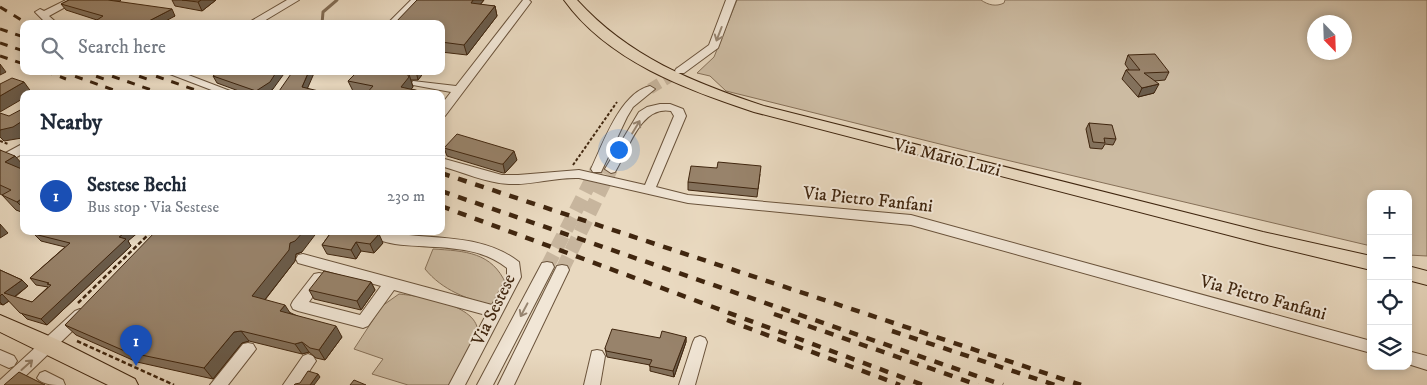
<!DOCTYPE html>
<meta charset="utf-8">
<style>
:root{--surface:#fff;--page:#f2f2f3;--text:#1f2937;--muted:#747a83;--line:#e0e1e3;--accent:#ea580c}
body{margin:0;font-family:"IM FELL DW Pica",serif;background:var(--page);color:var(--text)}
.controls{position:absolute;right:15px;bottom:15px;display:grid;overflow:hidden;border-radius:10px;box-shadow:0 2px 8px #0003}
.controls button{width:45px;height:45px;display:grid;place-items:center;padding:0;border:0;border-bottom:1px solid var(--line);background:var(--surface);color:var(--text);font:25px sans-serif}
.compass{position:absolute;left:1307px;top:15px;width:45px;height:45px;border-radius:50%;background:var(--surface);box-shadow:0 2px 8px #0003;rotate:157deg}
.you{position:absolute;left:618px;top:149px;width:18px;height:18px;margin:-12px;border:4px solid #fff;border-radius:50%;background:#1a73e8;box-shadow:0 0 0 8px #1a73e833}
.badge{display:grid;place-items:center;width:32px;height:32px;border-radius:50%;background:var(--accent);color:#fff;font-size:16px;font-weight:700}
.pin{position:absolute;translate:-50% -41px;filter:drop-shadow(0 1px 2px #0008)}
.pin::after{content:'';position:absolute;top:26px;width:18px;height:15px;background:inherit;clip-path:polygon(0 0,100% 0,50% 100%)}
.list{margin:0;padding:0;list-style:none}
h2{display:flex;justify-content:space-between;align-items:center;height:65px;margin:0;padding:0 20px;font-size:21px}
h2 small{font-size:16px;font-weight:400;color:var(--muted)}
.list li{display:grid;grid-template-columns:32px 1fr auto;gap:15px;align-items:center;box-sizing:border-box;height:80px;padding:0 20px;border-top:1px solid var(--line)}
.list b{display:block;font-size:19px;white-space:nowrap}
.list p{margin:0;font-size:16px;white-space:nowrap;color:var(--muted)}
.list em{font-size:16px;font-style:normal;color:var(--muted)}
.icon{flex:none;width:28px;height:28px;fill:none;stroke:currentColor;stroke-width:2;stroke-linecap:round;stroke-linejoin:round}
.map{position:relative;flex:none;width:1427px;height:385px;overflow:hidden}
.search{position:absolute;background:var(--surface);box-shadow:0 2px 8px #0003;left:20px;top:20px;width:425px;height:55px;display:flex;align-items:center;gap:12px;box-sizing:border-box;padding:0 18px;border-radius:10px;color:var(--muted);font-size:19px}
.panel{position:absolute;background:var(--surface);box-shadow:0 2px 8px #0003;left:20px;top:90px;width:425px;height:145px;border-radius:10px}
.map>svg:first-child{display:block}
.green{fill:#ccbba2;stroke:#867058;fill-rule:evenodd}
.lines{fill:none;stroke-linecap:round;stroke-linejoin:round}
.stream{stroke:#836d55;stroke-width:3}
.minor-tunnel-far1{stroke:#c7b59d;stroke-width:11;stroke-dasharray:11 5.5;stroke-linecap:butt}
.minor-tunnel{stroke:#c7b59d;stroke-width:14;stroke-dasharray:14 7;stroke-linecap:butt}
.minor-casing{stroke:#6a533b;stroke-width:2}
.major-casing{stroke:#40260f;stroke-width:2}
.path-far1{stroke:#40260f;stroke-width:2;stroke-dasharray:3 2;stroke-linecap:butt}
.path{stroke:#40260f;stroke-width:2.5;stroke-dasharray:4.5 2.5;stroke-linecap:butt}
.minor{fill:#f1e6d6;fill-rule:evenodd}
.major{fill:#e9d9c0;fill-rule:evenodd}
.rail-far1{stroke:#40260f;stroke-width:3;stroke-dasharray:8 8;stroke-linecap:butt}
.rail{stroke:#40260f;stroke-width:4.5;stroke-dasharray:9 9;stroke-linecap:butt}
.wall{fill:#83715c;stroke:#40260f}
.shaded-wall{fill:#6a5c4b;stroke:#40260f}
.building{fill:#98836b;stroke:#40260f}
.oneway{stroke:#988672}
.labels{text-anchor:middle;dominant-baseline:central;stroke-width:4;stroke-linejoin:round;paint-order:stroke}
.street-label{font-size:18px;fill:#40260f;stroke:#f1e6d6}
</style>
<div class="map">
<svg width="1427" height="385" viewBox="0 0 1427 385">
<rect width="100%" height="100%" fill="#e9d9c0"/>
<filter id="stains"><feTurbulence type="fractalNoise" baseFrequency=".004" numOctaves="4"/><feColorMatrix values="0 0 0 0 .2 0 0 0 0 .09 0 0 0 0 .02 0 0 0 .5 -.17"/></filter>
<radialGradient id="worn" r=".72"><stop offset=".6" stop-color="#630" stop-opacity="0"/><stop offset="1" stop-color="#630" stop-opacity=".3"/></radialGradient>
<g class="green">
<path d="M 737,0 L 981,0 C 988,5 996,7 1004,3 L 1005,0 L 1427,0 L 1427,256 L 1408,255 L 1408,194 L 1371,194 L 1371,246 L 968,151 L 726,91 L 710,76 L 697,73 L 714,57 ZM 1314,22 L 1344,22 L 1344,52 L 1314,52 Z"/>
<path d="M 433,249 C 465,251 492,252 506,284 L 493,305 C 468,300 442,290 425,269 Z"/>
<path d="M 399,294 C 419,296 485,305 477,337 C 474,349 457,373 450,385 L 408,385 L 372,374 L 383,359 L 354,349 L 382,306 Z"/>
</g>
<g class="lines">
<path class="stream" d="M 322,24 L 323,12 L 337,0"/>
<path class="minor-tunnel-far1" d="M 650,89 L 680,71"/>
<g class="minor-tunnel">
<path d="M 547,267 L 597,169"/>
<path d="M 562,270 L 611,169"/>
</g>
<g class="minor-casing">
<g id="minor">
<path d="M 66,0 L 78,0 L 49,16 L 58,24 L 47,24 L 35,12 L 40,9 L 44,11 Z"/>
<path d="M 287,0 L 299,0 L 259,24 L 246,24 Z"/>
<path d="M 411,0 L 421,0 L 398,24 L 387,24 Z"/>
<path d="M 523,0 L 529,0 L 531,2 L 445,116 L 441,116 L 441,105 L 451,92 L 413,85 L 412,83 L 413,81 L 456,86 Z"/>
<path d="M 726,0 L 736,0 L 718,48 L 684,73 L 676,73 L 675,71 L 676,69 L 709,45 Z"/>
<path d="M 162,71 L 178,71 L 238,94 L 222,94 Z"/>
<path d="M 650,86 L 655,89 L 633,107 L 627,117 L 601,172 L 593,172 L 591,169 C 603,144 620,93 650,86 Z"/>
<path d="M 660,104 L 670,104 L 683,109 L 686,116 L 656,187 L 688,195 L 911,215 L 1371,341 L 1371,353 L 911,225 L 688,203 L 579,178 C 555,177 533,185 509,184 C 486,183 463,172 441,166 L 441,158 L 502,175 L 518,175 L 579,170 L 645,185 L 674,116 L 671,111 C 640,105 628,151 615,172 L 611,173 L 605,169 L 639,112 L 647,107 Z"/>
<path d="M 24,143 L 24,153 L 0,166 L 0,156 Z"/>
<path d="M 360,231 C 377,231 392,234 409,235 C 447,239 487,237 519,262 L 521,277 L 465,385 L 449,385 L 486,315 L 394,290 L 368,326 L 363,328 L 298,311 L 293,309 L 291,305 L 293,301 L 314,274 L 319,273 L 324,274 L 326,278 L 309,302 L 360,315 L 381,286 L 298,263 L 296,259 L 298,255 L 303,254 L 492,305 L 507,277 L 507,268 C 476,243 433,249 395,244 C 384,242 372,238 361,234 Z"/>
<path d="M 547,262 L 552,263 L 554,267 L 493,385 L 477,385 L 542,263 Z"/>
<path d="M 562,265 L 567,266 L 569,270 L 514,385 L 498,385 L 555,270 L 557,266 Z"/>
<path d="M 80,309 L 85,311 L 87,315 L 85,319 L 16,385 L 0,385 L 0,380 L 75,311 Z"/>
<path d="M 700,336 L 705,338 L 707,342 L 695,385 L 679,385 L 693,342 L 695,338 Z"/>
<path d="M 248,343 L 253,344 L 256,349 L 228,385 L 210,385 L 243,344 Z"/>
<path d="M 0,350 L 14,356 L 17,361 L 14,366 L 9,368 L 0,364 Z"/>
<path d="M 597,350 L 602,351 L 605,356 L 600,385 L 584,385 L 592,351 Z"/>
<path d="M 1408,351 L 1427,356 L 1427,370 L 1408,364 Z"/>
<path d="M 308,354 L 313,356 L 316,361 L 300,385 L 283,385 L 303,356 Z"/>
<path d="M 45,371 L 63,380 L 65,385 C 55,385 42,385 37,378 L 40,373 Z"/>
</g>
</g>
<g class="major-casing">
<g id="major">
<path d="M 564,0 L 577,0 C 629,57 692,82 764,106 L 1263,232 L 1371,256 L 1371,270 L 1263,244 L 754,112 C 685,89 608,61 564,0 Z"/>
<path d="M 1408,266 L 1427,271 L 1427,285 L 1408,280 Z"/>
<path d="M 0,315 L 56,339 L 135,379 L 138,385 L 108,385 L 0,332 Z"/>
</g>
</g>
<g class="path-far1">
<path d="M 0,141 L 8,144"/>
<path d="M 573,165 L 617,102"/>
</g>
<g class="path">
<path d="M 78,303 L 152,231"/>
<path d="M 77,341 L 174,385"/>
</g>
<use href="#minor" class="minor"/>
<use href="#major" class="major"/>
<g class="rail-far1">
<path d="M 0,7 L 28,24"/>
<path d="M 0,29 L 24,37"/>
<path d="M 0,43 L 24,51"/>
<path d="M 0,56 L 24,64"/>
<path d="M 45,71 L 66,79"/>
<path d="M 60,71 L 125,94"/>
<path d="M 81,71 L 104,79"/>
<path d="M 97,71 L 163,94"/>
<path d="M 124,71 L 147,79"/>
<path d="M 141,71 L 207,94"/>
</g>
<g class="rail">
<path d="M 441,173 L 1081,385"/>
<path d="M 441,191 L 1003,385"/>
<path d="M 441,206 L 923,385"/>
<path d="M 774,314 L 978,385"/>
<path d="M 727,320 L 900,385"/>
<path d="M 892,331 L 1055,385"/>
</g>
</g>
<g class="wall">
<path d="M 69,0 L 121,0 L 119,2 L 175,16 L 97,20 L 66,10 L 61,4 Z"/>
<path d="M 172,0 L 216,0 L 202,11 L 175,6 Z"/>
<path d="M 484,0 L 480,5 L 495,6 L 497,16 L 467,55 L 441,52 L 441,24 Z"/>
<path d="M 1128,55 L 1169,72 L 1165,80 L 1154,81 L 1154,93 L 1138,97 L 1122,79 L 1126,70 L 1129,70 L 1125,64 Z"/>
<path d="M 353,71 L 425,71 L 418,80 L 411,80 L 411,82 L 413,87 L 411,89 L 432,94 L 365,94 L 353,91 L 348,81 L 354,75 Z"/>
<path d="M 213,76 L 273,89 L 266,94 L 247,94 L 217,83 Z"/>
<path d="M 1089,123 L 1116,139 L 1113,145 L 1105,144 L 1102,149 L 1090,148 L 1086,129 Z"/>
<path d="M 444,148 L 517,160 L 505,173 L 503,173 L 447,156 Z"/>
<path d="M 0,150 L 24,166 L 24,213 L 16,210 L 2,195 L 0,194 Z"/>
<path d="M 717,168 L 760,174 L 757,197 L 688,190 L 688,182 Z"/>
<path d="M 332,231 L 383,243 L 374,253 L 361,251 L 356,259 L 327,254 L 322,245 Z"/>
<path d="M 34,234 L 128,241 L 131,246 L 47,325 L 27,319 L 9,301 L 3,305 L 0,304 L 0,270 L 22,280 L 28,286 L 15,297 L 32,302 L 48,287 L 36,285 L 30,278 L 65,247 L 41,241 Z"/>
<path d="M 302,252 L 296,254 L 295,261 L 265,300 L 291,313 L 342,337 L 325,360 L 316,358 L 309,352 L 302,354 L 249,341 L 242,343 L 213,379 L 137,362 L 76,335 L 65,325 Z"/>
<path d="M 371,282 L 375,290 L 361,310 L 314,299 L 309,290 Z"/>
<path d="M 686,337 L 686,342 L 674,377 L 650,371 L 650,365 L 607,357 L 605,348 Z"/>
</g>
<g class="shaded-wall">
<path d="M 201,0 L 216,0 L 202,11 L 198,2 Z"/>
<path d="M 473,0 L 484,0 L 473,13 L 471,3 Z"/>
<path d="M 495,6 L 497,16 L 467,55 L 464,45 Z"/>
<path d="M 172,9 L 175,16 L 160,24 L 143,24 Z"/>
<path d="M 0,64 L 6,72 L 0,75 Z"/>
<path d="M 277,71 L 286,71 L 273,89 L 266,94 L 257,94 L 256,91 Z"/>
<path d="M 309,71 L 315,71 L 305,94 L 302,87 Z"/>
<path d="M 408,71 L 413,87 L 407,94 L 401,87 Z"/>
<path d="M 416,71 L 425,71 L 418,80 Z"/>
<path d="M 24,82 L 32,93 L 31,94 L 24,94 L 24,98 L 0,112 L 0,96 Z"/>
<path d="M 1159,84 L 1154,93 L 1138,97 L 1142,88 Z"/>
<path d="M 24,120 L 24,137 L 22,138 L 4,141 L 0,137 L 0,130 Z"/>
<path d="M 514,151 L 517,160 L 505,173 L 503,164 Z"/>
<path d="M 15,156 L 24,166 L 24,173 L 5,162 Z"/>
<path d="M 24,197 L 24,209 L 17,202 Z"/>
<path d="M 0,224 L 8,233 L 0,238 Z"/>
<path d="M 127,231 L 140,231 L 128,241 L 131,246 L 47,325 L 41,319 L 119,237 Z"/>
<path d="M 304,231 L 318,231 L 302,252 L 296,254 L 295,261 L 259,307 L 252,296 L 290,243 Z"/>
<path d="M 379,234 L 383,243 L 374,253 L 370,244 Z"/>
<path d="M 356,242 L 361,251 L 356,259 L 351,250 Z"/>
<path d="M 22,280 L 28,286 L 10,300 L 4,293 Z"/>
<path d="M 371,282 L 375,290 L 361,310 L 357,301 Z"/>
<path d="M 2,294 L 9,301 L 3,305 L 0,302 L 0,296 Z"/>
<path d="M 285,305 L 292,316 L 280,311 Z"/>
<path d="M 336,326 L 342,337 L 325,360 L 319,350 Z"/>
<path d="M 241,331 L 249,341 L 242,343 L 213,379 L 204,368 L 234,332 Z"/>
<path d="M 686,337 L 686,342 L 674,377 L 673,371 Z"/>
<path d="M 302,342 L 309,352 L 302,354 L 295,344 Z"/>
<path d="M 318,374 L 320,377 L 314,385 L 310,385 Z"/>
</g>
<g class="building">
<path d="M 69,0 L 108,0 L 172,9 L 143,24 L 91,24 L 103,16 L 61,4 Z"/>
<path d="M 182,0 L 201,0 L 198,2 Z"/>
<path d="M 417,0 L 473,0 L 471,3 L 495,6 L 464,45 L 441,42 L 441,24 L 394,24 Z"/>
<path d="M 1155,54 L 1169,72 L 1144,73 L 1159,84 L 1142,88 L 1126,70 L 1140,70 L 1128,55 Z"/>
<path d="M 219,71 L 277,71 L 270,82 L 256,91 L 213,76 Z"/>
<path d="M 293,71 L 309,71 L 302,87 L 327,93 L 326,94 L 277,94 Z"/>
<path d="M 358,71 L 408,71 L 407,74 L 409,77 L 401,87 L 432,94 L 366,94 L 373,86 L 348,81 Z"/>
<path d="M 12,78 L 24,82 L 0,96 L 0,84 Z"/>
<path d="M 51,91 L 59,94 L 47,94 Z"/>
<path d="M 24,108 L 24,120 L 13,127 L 0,130 L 0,113 L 9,116 Z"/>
<path d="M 1089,123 L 1112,125 L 1116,139 L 1104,138 L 1105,143 L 1093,142 Z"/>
<path d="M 457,134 L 514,151 L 503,164 L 501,164 L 444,148 Z"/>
<path d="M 0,150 L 15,156 L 5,162 L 24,170 L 24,197 L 17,202 L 2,195 L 11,190 L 0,185 Z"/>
<path d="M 718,162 L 761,166 L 758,189 L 688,182 L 691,166 L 717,168 Z"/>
<path d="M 38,231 L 127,231 L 119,237 L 126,239 L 41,319 L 20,313 L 2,294 L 0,296 L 0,270 L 22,280 L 4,293 L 32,302 L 51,285 L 47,284 L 49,283 L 30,278 L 70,243 L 34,234 Z"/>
<path d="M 156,231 L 304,231 L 295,241 L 290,243 L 289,250 L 252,296 L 285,305 L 280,311 L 336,326 L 319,350 L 310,348 L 302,342 L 295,344 L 241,331 L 234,332 L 204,368 L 127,352 L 65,325 Z"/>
<path d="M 332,231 L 368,231 L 379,234 L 370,244 L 356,242 L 351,250 L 322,245 Z"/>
<path d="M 324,271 L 371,282 L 357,301 L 309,290 Z"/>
<path d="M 612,329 L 660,338 L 662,331 L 686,337 L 673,371 L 649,366 L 652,360 L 606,351 L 605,348 Z"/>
<path d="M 308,371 L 318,374 L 310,385 L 294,385 L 295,384 L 300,383 Z"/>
<path d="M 19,372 L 45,385 L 4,385 Z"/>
<path d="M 354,380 L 366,385 L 350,385 Z"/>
</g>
<defs><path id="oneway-shaft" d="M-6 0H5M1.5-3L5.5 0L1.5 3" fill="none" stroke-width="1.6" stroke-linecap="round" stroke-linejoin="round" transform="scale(1.25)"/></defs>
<g class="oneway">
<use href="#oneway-shaft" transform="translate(719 34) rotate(111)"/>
<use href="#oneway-shaft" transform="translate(636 127) rotate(-59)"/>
<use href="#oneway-shaft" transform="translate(524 310) rotate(118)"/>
<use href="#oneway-shaft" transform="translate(27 365) rotate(-42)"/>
</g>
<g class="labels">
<g class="street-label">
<text transform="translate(947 158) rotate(14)">Via Mario Luzi</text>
<text transform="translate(868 200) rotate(6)">Via Pietro Fanfani</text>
<text transform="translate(1263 298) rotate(15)">Via Pietro Fanfani</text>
<text transform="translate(494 310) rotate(-64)">Via Sestese</text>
</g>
</g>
<rect width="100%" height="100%" filter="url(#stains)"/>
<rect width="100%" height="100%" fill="url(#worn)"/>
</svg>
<div class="controls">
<button>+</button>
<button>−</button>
<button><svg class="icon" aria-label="locate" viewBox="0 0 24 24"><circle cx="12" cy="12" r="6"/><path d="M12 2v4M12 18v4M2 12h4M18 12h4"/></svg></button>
<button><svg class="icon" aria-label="layers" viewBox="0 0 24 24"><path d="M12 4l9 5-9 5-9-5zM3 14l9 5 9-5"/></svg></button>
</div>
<svg class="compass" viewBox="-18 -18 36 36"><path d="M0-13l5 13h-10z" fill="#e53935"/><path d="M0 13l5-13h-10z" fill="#747a83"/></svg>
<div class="you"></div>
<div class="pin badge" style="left:136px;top:366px;background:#1a4fb4">1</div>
<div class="search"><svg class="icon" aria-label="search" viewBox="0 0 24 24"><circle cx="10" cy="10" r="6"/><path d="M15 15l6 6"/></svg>Search here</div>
<section class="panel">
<h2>Nearby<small></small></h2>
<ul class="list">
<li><span class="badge" style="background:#1a4fb4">1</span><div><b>Sestese Bechi</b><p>Bus stop · Via Sestese</p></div><em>230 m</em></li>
</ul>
</section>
</div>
